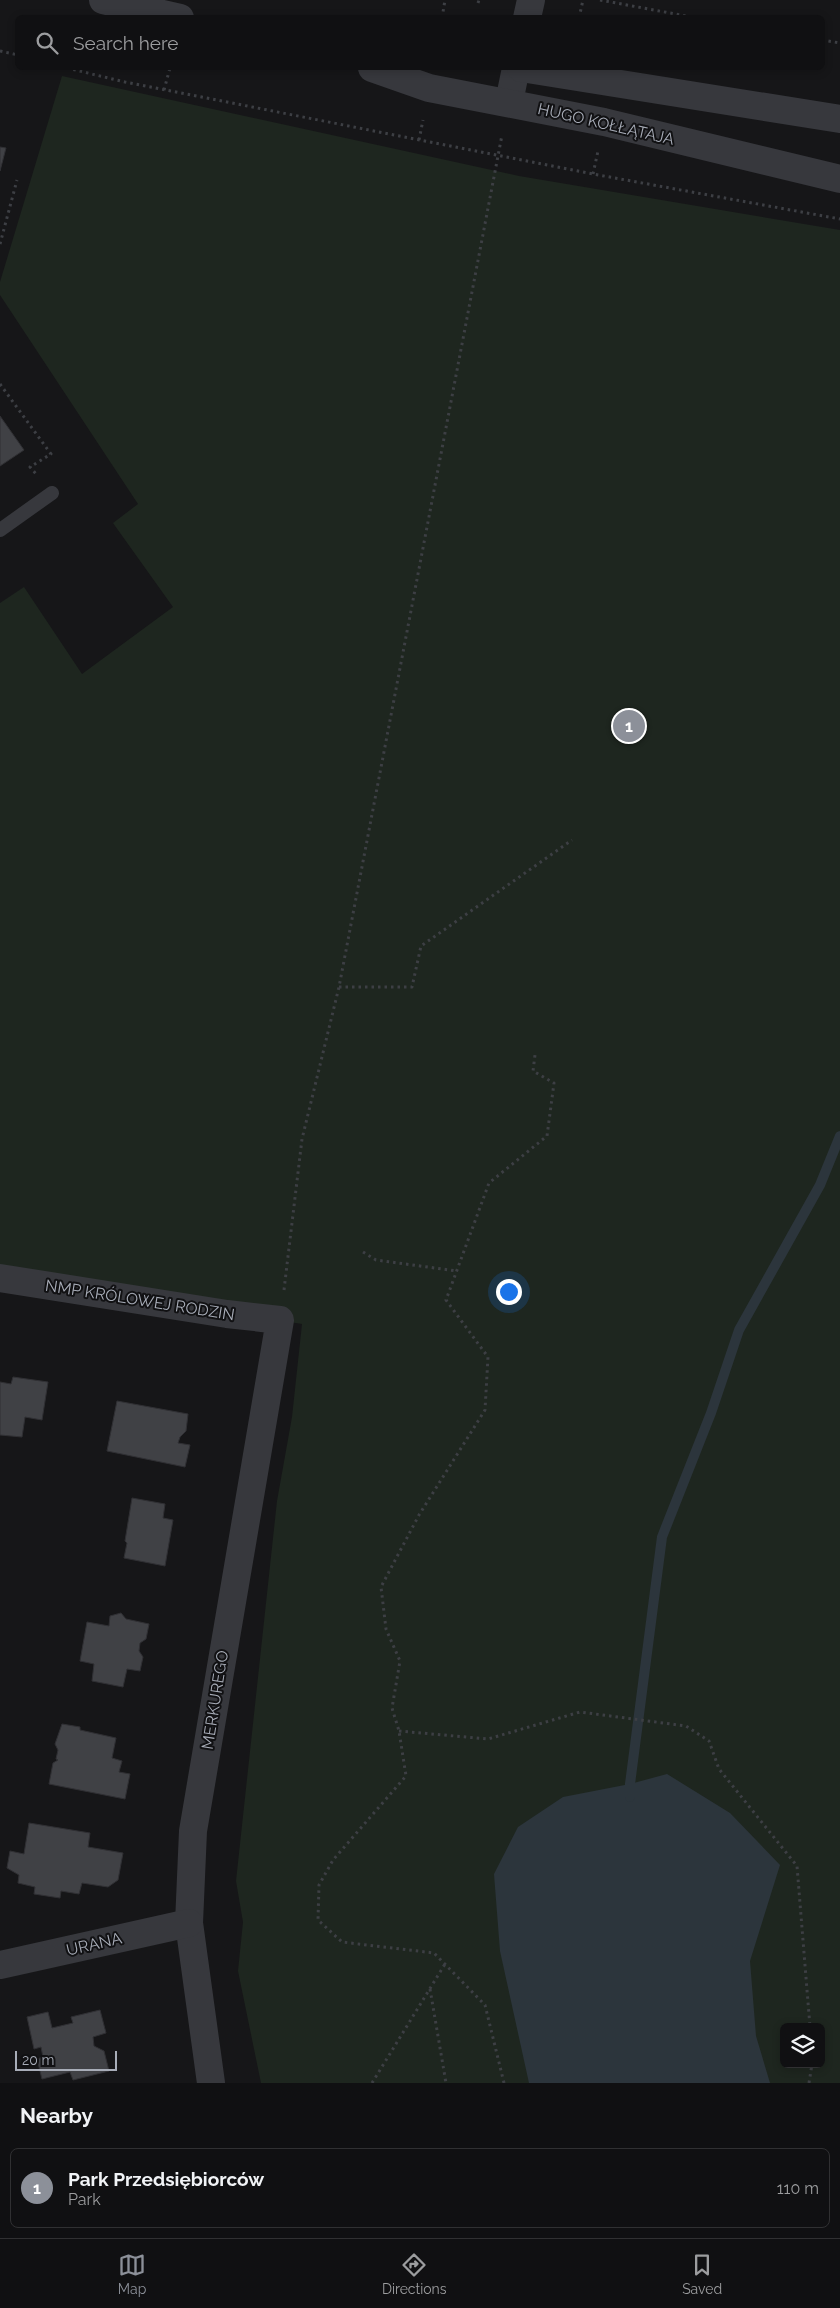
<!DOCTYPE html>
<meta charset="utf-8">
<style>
:root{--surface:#101012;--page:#1e1e20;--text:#f1f3f6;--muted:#9c9d9f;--line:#303032;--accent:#8c9099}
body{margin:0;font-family:Raleway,sans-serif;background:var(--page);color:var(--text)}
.controls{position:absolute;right:15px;bottom:15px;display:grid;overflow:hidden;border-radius:8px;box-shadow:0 2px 8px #0003}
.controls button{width:45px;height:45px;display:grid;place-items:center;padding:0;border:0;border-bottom:1px solid var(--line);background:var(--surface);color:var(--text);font:25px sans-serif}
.scale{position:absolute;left:15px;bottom:12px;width:102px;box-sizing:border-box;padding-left:5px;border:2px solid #a8adb8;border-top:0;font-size:14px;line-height:18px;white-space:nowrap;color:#a8adb8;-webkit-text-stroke:4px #111113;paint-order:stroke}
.you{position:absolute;left:508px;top:1291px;width:18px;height:18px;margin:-12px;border:4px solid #fff;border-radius:50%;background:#1a73e8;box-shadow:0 0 0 8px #1a73e833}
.badge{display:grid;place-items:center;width:32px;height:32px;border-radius:50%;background:var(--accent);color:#fff;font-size:16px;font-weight:700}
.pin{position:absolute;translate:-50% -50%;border:2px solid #fff;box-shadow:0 1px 5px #0006}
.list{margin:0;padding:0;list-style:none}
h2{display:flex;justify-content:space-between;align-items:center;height:65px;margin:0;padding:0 20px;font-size:21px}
h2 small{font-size:16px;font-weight:400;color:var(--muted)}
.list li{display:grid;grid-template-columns:32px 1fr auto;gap:15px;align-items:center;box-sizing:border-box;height:80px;margin:0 10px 10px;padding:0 10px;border:1px solid var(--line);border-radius:8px}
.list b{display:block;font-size:19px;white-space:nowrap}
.list p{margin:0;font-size:16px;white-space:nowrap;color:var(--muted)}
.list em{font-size:16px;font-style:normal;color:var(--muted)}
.icon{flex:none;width:28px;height:28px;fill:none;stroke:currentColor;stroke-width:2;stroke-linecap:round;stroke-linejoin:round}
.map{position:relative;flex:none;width:840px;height:2083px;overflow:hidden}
.search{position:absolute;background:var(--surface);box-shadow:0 2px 8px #0003;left:15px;right:15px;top:15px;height:55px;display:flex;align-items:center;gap:12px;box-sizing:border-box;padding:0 18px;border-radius:8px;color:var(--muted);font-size:19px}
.sheet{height:155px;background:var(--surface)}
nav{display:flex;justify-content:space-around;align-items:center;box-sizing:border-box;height:70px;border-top:1px solid var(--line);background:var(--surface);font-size:14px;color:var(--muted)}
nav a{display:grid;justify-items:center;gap:2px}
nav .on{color:var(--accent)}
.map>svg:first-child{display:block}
.green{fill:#1e261f;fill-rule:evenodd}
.water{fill:#2c353c}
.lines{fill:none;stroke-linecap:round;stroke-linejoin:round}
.stream{stroke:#2c353c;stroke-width:10}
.building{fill:#404145;stroke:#303034}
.path{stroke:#3d3f44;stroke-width:3;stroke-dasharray:2.5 4;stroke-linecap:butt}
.service{stroke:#37383d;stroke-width:14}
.minor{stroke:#37383d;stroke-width:28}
.tertiary{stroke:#37383d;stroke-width:28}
.labels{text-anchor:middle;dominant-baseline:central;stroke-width:4;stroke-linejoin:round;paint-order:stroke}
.street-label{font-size:16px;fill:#a8adb8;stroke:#111113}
</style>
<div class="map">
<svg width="840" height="2083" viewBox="0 0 840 2083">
<rect width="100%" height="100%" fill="#161618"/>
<path class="green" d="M 62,76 L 519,176 L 840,230 L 840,2083 L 261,2083 L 238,1971 L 243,1922 L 236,1881 L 277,1501 L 292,1417 L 302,1324 L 0,1276 L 0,603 L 24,587 L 82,674 L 173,607 L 113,523 L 138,504 L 0,295 L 0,282 ZM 784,2027 L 821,2027 L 821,2064 L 784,2064 Z"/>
<path class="water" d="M 667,1774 L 730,1813 L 780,1865 L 750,1961 L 756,2036 L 770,2083 L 529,2083 L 500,1951 L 494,1874 L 518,1827 L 563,1797 L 630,1784 Z"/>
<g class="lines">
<path class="stream" d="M 630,1797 L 630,1784 L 662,1537 L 711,1413 L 739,1330 L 820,1185 L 840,1136"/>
</g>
<g class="building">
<path d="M 0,147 L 6,148 L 0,171 Z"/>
<path d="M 0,416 L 24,450 L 0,466 Z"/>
<path d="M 13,1377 L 48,1382 L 42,1420 L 25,1417 L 22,1437 L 0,1435 L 0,1382 L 11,1384 Z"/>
<path d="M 117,1401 L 188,1414 L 186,1431 L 180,1437 L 178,1443 L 190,1445 L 185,1467 L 107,1451 Z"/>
<path d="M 132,1498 L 165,1504 L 163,1518 L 173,1520 L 165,1566 L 124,1558 L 127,1543 L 125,1541 Z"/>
<path d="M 121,1613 L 126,1619 L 149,1624 L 146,1639 L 140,1643 L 139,1651 L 143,1657 L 140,1671 L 127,1669 L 123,1687 L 92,1681 L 94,1664 L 80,1661 L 87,1622 L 109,1626 L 110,1616 Z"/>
<path d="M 62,1724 L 80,1727 L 80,1730 L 116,1738 L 112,1758 L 122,1761 L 119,1772 L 130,1774 L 125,1799 L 49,1784 L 53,1763 L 58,1760 L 56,1759 L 58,1750 L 55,1744 Z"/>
<path d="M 29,1823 L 90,1833 L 88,1847 L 123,1853 L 118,1880 L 108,1887 L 82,1883 L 79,1894 L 61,1891 L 60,1898 L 34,1894 L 35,1887 L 18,1883 L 19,1875 L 7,1868 L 10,1851 L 24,1854 Z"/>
<path d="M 100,2010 L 106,2033 L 93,2037 L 94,2046 L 104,2051 L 109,2071 L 73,2080 L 70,2072 L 42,2079 L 37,2059 L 43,2057 L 41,2047 L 34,2049 L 27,2017 L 48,2012 L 52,2028 L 73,2023 L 71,2017 Z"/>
</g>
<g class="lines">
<g class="path">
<path d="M 600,0 L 697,18"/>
<path d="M 478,3 L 479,0"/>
<path d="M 442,18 L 445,0"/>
<path d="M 579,18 L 583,0"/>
<path d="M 822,40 L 840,43"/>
<path d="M 0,51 L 18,55"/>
<path d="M 67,68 L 125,82 L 593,174 L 840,219"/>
<path d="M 164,90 L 170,68"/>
<path d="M 419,140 L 423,120"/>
<path d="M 593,174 L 598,151"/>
<path d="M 0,244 L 17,180"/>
<path d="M 0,384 L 51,454 L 30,467 L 37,475"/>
<path d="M 339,987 L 412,987 L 421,946 L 572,840"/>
<path d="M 363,1252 L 376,1260 L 457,1271"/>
<path d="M 284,1290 L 302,1139 L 339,987 L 502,135"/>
<path d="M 399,1731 L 488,1739 L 580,1712 L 686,1726 L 709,1741 L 719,1769 L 797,1866 L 810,2027"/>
<path d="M 430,1989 L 446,2083"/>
<path d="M 372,2083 L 445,1964"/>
<path d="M 504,2083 L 485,2005 L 434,1953 L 342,1942 L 318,1920 L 319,1885 L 333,1860 L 406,1776 L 399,1731 L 392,1708 L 400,1661 L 386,1629 L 381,1587 L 419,1515 L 485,1410 L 488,1357 L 446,1300 L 489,1183 L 547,1136 L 554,1083 L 533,1071 L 535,1055"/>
<path d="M 809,2083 L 812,2064"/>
</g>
<path class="service" d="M 0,530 L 52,493"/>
<g class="minor">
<path d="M 527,18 L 531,0"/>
<path d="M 509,102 L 516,68"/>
<path d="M 0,1278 L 227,1314 L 280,1320 L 193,1831 L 189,1923 L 211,2083"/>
<path d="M 0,1965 L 189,1923"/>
</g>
<g class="tertiary">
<path d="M 103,0 L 180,18"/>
<path d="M 372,68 L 429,88 L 604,122 L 840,179"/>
<path d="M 521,68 L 840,119"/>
</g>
</g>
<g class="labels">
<g class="street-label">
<text transform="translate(606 124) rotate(13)">HUGO KOŁŁĄTAJA</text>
<text transform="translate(140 1300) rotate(9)">NMP KRÓLOWEJ RODZIN</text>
<text transform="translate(215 1700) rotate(-81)">MERKUREGO</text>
<text transform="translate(94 1944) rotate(-13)">URANA</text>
</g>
</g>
</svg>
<div class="controls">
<button><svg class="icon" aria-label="layers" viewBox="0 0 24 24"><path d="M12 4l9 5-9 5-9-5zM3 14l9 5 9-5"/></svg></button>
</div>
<div class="scale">20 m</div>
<div class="you"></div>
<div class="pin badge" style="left:629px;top:726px">1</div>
<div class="search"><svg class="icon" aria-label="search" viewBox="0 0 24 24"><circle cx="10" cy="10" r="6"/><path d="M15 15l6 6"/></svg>Search here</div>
</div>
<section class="sheet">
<h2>Nearby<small></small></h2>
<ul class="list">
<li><span class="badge">1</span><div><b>Park Przedsiębiorców</b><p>Park</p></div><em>110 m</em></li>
</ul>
</section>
<nav>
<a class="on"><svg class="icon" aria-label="map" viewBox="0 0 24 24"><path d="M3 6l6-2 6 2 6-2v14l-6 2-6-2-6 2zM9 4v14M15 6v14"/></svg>Map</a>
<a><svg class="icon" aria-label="directions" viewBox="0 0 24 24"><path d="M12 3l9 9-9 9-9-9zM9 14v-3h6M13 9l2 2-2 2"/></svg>Directions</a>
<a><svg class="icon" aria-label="saved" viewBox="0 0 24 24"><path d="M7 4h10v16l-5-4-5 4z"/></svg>Saved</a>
</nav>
